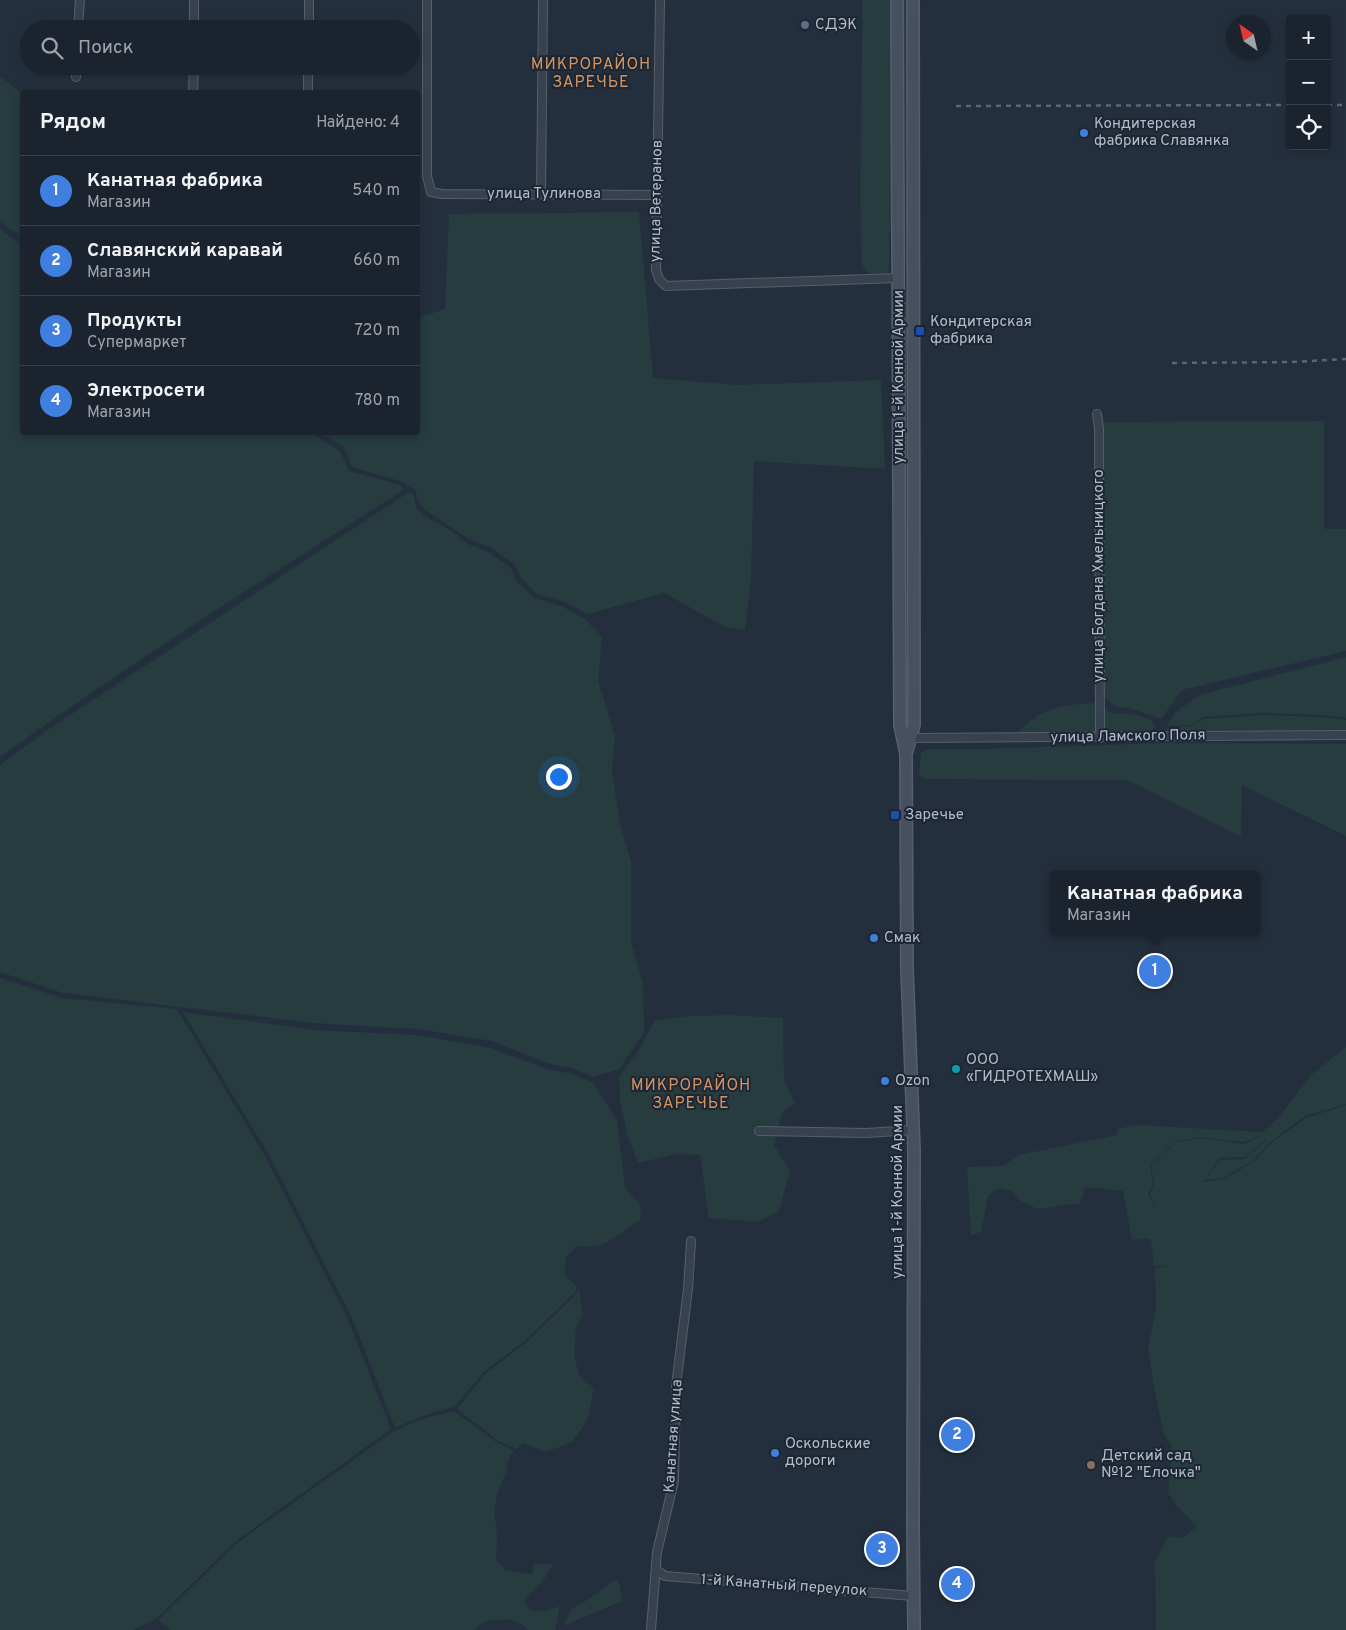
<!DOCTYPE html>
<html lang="ru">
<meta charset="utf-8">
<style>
:root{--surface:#1b232e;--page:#242b36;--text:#f1f3f6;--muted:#a0a4aa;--line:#39404a;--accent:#db2777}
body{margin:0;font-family:Overpass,sans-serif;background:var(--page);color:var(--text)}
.controls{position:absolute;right:15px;top:15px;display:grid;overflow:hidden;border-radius:5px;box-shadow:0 2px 8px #0003}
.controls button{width:45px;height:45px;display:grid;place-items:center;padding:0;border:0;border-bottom:1px solid var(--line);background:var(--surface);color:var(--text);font:25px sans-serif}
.compass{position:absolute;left:1226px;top:15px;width:45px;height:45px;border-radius:50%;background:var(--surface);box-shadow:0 2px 8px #0003;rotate:326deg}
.you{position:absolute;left:558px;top:776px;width:18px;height:18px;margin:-12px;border:4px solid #fff;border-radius:50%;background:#1a73e8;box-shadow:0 0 0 8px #1a73e833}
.badge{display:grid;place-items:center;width:32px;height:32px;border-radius:50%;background:var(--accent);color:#fff;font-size:16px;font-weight:700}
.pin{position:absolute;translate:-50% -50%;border:2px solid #fff;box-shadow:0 1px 5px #0006}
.popup{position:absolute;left:1050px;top:871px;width:210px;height:65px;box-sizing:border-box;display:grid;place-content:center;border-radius:5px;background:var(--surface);filter:drop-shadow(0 1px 4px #0005);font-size:16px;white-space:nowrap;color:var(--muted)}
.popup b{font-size:19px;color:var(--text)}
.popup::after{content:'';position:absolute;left:50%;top:100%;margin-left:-10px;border:10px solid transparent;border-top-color:var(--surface)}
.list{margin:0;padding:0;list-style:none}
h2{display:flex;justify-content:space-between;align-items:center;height:65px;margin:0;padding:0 20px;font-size:21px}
h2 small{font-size:16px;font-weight:400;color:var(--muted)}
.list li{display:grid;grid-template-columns:32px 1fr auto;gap:15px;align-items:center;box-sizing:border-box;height:70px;padding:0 20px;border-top:1px solid var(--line)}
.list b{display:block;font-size:19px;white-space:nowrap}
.list p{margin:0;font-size:16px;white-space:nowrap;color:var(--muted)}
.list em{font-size:16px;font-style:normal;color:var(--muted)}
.icon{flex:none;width:28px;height:28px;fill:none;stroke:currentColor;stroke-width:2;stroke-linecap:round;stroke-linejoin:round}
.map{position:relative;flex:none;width:1346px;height:1630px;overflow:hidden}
.search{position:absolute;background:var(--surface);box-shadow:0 2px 8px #0003;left:20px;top:20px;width:400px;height:55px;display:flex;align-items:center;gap:12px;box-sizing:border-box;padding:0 18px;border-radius:28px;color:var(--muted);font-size:19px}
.panel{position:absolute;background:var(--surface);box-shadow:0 2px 8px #0003;left:20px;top:90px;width:400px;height:345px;border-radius:5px}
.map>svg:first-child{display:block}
.green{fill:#263c3f}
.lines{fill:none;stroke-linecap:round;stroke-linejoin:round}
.street-casing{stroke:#565f6c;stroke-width:10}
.secondary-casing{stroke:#565f6c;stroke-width:14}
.street{stroke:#38414e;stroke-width:8}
.secondary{stroke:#465061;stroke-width:11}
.rail{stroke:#5a6575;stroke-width:2.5;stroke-dasharray:5 5;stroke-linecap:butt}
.service-dot{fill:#5c6f8a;stroke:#1d2633;stroke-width:2}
.shop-dot{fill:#3f7fe0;stroke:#1d2633;stroke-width:2}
.transit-dot{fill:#1a4fb4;stroke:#1d2633;stroke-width:2}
.culture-dot{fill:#0f9aa8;stroke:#1d2633;stroke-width:2}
.education-dot{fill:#8d6e63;stroke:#1d2633;stroke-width:2}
.labels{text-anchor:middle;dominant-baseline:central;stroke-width:4;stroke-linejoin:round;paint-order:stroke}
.poi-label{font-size:15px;fill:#b4bcc9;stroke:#1d2633;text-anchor:start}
.street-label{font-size:15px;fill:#b4bcc9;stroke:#1d2633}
.neighbourhood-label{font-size:16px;letter-spacing:1px;fill:#d59563;stroke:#1d2633}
</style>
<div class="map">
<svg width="1346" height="1630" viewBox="0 0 1346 1630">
<rect width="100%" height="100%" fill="#242f3e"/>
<g class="green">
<path d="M 862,0 L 892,0 L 892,219 L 889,236 L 889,268 L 888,272 C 876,279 868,277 862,264 C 858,176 863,88 862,0 Z"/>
<path d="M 903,0 L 907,0 L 906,143 L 908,267 L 906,269 L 903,265 Z"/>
<path d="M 0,76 L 22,94 L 22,236 L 0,222 Z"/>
<path d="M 639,212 L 653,378 L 737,385 L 881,380 L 885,469 L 754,461 L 751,579 L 745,630 L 725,627 L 664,593 L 588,614 L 564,602 L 537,594 L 522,579 L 514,564 L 490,547 L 469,539 L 425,510 L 418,501 L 416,491 L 403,482 L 352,467 L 344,447 L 320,433 L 418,432 L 418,318 L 445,309 L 449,214 Z"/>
<path d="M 0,229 L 22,246 L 22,432 L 311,433 L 340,451 L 349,471 L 400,485 L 405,489 C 269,576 131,662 0,757 Z"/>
<path d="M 907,300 L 908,302 L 909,391 L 906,395 L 904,394 L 903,305 Z"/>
<path d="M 1324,421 L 1324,529 L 1346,529 L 1346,651 L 1182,690 L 1161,719 L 1130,708 L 1116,707 L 1104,698 L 1103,422 Z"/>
<path d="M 906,432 L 909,435 L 909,728 L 906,728 L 904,719 L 904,434 Z"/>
<path d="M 409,492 L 413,494 L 416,507 L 423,515 L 453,532 L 468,544 L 488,552 L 510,567 L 518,583 L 535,598 L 563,607 L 585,619 L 602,637 L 598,681 L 615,735 L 612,772 L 620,824 L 631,862 L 631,942 L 643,983 L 644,1033 L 619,1069 L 593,1077 L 574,1069 L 547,1063 L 492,1041 L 418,1029 L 314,1023 L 63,993 L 0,972 L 0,765 L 49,729 Z"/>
<path d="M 1346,657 L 1346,718 L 1320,715 L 1262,713 L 1204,717 L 1192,725 L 1166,726 L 1176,712 L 1199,695 Z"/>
<path d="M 1093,703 L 1111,713 L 1133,714 L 1152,720 L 1155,728 L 1147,733 L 1016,735 C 1040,708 1059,705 1093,703 Z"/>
<path d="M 1261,715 L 1320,717 L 1346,720 L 1346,732 L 1170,734 L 1167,731 L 1167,728 L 1192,726 L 1204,719 Z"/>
<path d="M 1166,743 L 1346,744 L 1346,836 L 1242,785 L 1241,837 L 1127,780 L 924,779 L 919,774 L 921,753 L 928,749 L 985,749 Z"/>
<path d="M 0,978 L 62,998 L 177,1009 L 265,1156 L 348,1319 L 391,1429 L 236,1541 L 156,1619 L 133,1630 L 0,1630 Z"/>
<path d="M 183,1012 L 314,1030 L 417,1035 L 490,1048 L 547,1069 L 573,1074 L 593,1083 L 617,1120 L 625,1188 L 641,1206 L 640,1220 C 628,1227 610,1243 597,1246 C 591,1247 582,1246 576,1246 L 566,1258 L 564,1274 L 577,1287 L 575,1292 L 527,1339 L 484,1372 L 454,1407 L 422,1416 L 395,1428 L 352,1318 L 269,1155 Z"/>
<path d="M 730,1015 L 783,1018 L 784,1080 L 795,1103 L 782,1113 L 774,1145 L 790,1171 L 779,1211 L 758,1222 L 709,1218 L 700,1155 L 676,1154 L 638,1163 L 629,1140 L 620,1101 L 619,1077 L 642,1045 L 655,1020 L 692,1016 Z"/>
<path d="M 1346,1047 L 1346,1104 L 1305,1116 L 1270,1142 L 1254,1160 L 1223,1178 L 1205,1180 L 1220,1160 L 1245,1159 L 1266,1140 L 1258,1136 L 1244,1142 L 1201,1137 L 1176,1141 L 1150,1165 L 1153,1183 L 1148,1194 L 1155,1207 L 1150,1194 L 1154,1183 L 1151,1165 L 1176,1142 L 1201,1138 L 1244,1144 L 1258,1137 L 1265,1140 L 1245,1157 L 1219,1158 L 1203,1182 L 1224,1179 L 1255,1161 L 1272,1142 L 1306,1118 L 1346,1105 L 1346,1630 L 1156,1630 L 1155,1562 L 1168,1536 L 1183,1538 L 1197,1526 L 1178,1507 L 1168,1493 L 1172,1446 L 1164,1435 L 1155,1393 L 1148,1348 L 1156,1309 L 1155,1269 L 1169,1265 L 1154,1267 L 1151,1240 L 1147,1238 L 1132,1240 L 1123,1191 L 1085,1187 L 1080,1203 L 1037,1209 L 1020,1200 L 1011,1191 L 997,1188 L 988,1196 L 981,1232 L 971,1235 L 967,1167 L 1003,1166 L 1019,1155 L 1117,1135 L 1117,1129 L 1136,1125 L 1262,1132 L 1277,1119 L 1311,1075 Z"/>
<path d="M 579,1288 L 583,1316 L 576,1327 L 574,1355 L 579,1375 L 594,1388 L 587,1421 L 572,1442 L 546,1452 L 523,1443 L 516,1449 L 497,1440 L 457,1409 L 485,1374 L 529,1340 L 576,1294 Z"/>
<path d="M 454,1411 L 496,1442 L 514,1451 L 509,1458 L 506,1472 L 498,1491 L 494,1511 L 497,1533 L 496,1560 L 506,1571 C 515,1571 523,1574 532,1574 L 534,1563 L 553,1565 L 545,1578 L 524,1601 L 530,1610 L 545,1611 L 561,1606 L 559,1609 L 555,1630 L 529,1630 L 521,1624 L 508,1619 L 486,1621 L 473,1630 L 170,1630 L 158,1620 L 237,1543 L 394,1431 L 422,1419 Z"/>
<path d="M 617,1579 L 620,1586 L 622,1601 L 577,1620 L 566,1626 L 565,1622 L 571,1609 L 587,1600 Z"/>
</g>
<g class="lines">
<g class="street-casing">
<g id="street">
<path d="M 427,0 L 427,176 L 431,192 L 442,194 L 657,195"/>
<path d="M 660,0 L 656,270 L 659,279 L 666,286 L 898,278"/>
<path d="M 78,29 L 80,0"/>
<path d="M 194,29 L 194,0"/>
<path d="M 309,29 L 309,0"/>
<path d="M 76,77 L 76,66"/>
<path d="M 193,92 L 194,66"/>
<path d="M 308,92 L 308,66"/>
<path d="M 541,194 L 543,0"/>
<path d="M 1097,414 L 1099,429 L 1100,738"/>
<path d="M 911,738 L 1346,735"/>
<path d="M 759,1131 L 866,1133 L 913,1130"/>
<path d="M 656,1570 L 665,1576 L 913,1596"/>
<path d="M 651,1630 L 657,1552 L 674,1481 L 676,1386 L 688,1289 L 691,1241"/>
</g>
</g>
<g class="secondary-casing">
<g id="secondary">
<path d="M 897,0 L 900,725 L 906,754 L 907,969 L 914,1150 L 913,1526 L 914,1630"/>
<path d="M 906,754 L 914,725 L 913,0"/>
</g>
</g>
<use href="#street" class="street"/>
<use href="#secondary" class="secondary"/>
<g class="rail">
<path d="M 1327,105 L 1346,105"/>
<path d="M 956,106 L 1290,105"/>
<path d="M 1172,363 L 1292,362 L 1346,359"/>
</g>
</g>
<circle class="service-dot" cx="805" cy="25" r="5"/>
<g class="shop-dot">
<circle cx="1084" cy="133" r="5"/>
<circle cx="874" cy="938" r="5"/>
<circle cx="885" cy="1081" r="5"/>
<circle cx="775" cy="1453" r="5"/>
</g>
<g class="transit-dot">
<rect x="915" y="326" width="10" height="10" rx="2.5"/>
<rect x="890" y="810" width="10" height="10" rx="2.5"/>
</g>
<circle class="culture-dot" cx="956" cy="1069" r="5"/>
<circle class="education-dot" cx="1091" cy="1465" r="5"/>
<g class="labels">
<g class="poi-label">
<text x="815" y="25">СДЭК</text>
<text x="1094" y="124">Кондитерская<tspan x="1094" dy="17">фабрика Славянка</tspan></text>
<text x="930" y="322">Кондитерская<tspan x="930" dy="17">фабрика</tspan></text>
<text x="905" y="815">Заречье</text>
<text x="884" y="938">Смак</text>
<text x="966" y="1060">ООО<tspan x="966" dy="17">«ГИДРОТЕХМАШ»</tspan></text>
<text x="895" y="1081">Ozon</text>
<text x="785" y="1444">Оскольские<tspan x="785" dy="17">дороги</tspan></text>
<text x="1101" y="1456">Детский сад<tspan x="1101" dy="17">№12 "Елочка"</tspan></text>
</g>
<g class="street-label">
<text x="544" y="194">улица Тулинова</text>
<text transform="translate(657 201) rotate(-89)">улица Ветеранов</text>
<text transform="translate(899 377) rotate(-90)">улица 1-й Конной Армии</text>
<text transform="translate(1099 576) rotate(-90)">улица Богдана Хмельницкого</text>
<text transform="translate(1128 737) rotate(-1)">улица Ламского Поля</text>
<text transform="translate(898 1192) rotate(-90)">улица 1-й Конной Армии</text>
<text transform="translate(674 1436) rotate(-86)">Канатная улица</text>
<text transform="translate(784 1586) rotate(4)">1-й Канатный переулок</text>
</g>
<g class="neighbourhood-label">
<text x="591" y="65">МИКРОРАЙОН<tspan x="591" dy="18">ЗАРЕЧЬЕ</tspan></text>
<text x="691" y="1086">МИКРОРАЙОН<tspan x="691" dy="18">ЗАРЕЧЬЕ</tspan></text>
</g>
</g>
</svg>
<div class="controls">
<button>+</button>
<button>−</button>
<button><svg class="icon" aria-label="locate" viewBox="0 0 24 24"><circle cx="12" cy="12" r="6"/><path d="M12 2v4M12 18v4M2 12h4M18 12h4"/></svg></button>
</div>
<svg class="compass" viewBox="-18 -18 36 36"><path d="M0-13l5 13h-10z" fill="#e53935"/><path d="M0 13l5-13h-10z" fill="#a0a4aa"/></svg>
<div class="you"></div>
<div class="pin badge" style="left:1155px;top:971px;background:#3f7fe0">1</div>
<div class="popup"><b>Канатная фабрика</b>Магазин</div>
<div class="pin badge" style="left:957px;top:1435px;background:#3f7fe0">2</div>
<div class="pin badge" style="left:882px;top:1549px;background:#3f7fe0">3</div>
<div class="pin badge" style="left:957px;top:1584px;background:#3f7fe0">4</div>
<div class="search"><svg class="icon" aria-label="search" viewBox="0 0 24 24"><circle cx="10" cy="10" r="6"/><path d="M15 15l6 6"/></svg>Поиск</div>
<section class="panel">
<h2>Рядом<small>Найдено: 4</small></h2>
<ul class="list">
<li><span class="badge" style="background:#3f7fe0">1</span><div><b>Канатная фабрика</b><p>Магазин</p></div><em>540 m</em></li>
<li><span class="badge" style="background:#3f7fe0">2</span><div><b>Славянский каравай</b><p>Магазин</p></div><em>660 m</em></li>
<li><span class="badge" style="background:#3f7fe0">3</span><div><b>Продукты</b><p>Супермаркет</p></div><em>720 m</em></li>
<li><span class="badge" style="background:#3f7fe0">4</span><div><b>Электросети</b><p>Магазин</p></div><em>780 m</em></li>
</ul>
</section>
</div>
